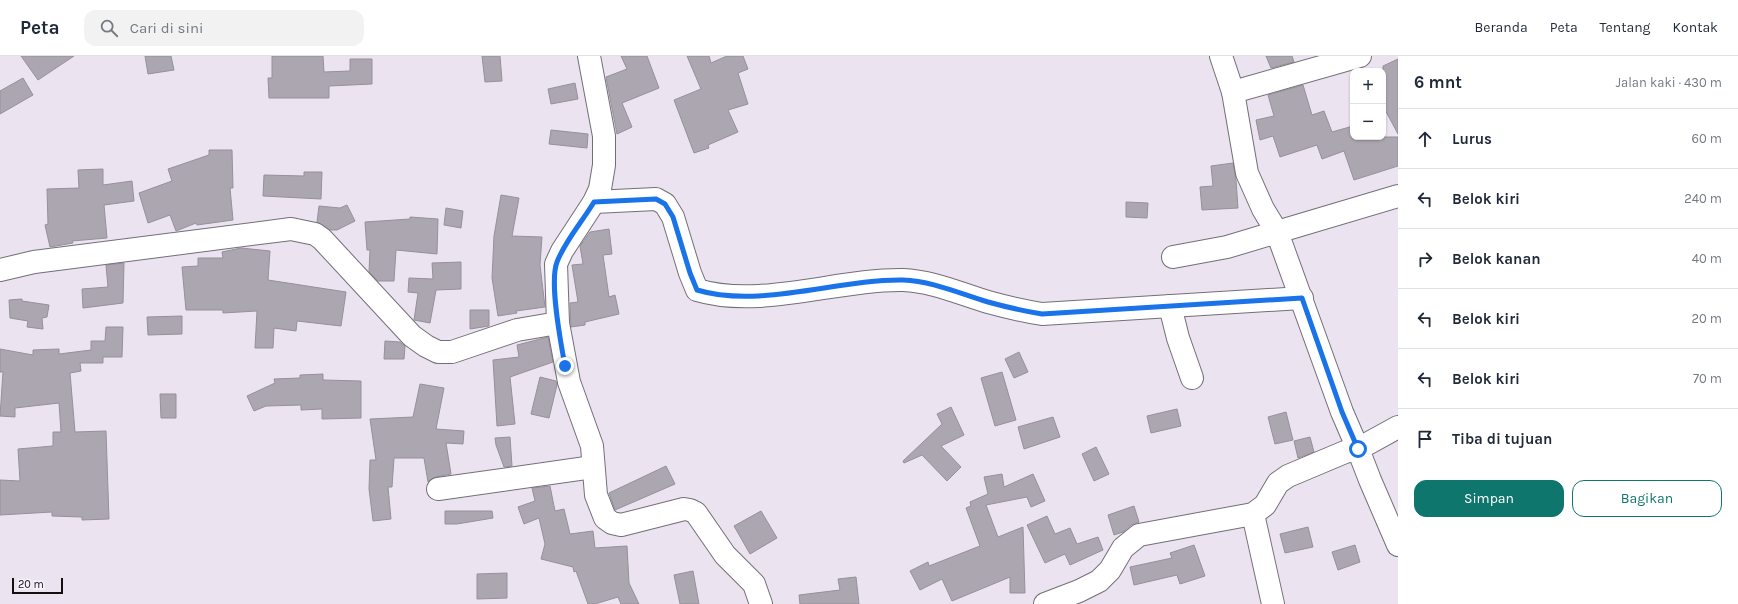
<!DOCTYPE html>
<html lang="id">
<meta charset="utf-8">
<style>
:root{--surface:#fff;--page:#f2f2f3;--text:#1f2937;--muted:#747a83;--line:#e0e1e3;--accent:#0f766e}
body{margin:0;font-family:Karla,sans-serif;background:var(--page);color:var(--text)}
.controls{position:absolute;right:12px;top:12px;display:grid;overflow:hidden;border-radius:8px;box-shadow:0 1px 3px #0004}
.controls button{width:36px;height:36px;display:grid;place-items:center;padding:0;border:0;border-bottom:1px solid var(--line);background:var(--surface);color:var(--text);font:20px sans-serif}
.scale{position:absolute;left:12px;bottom:10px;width:51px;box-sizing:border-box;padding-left:4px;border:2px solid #120f13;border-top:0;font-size:11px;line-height:14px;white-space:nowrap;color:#120f13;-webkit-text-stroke:3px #f8f2fd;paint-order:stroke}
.stop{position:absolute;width:12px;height:12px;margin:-9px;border:3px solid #1a73e8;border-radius:50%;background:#fff}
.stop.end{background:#1a73e8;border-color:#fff;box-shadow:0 1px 4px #0008}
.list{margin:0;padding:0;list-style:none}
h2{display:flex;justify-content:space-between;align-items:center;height:52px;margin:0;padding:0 16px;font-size:17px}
h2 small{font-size:13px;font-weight:400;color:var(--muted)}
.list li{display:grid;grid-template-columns:26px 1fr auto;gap:12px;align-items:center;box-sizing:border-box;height:60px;padding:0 16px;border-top:1px solid var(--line)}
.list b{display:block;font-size:15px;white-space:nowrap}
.list em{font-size:13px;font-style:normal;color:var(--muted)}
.actions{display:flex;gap:8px;padding:12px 16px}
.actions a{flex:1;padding:9px 0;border:1px solid var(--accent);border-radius:12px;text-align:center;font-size:14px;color:var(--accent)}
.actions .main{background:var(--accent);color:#fff}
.icon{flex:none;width:22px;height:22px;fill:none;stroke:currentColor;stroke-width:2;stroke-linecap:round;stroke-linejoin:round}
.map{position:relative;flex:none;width:1398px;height:548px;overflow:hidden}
header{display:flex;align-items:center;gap:24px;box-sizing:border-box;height:56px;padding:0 20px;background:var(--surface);border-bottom:1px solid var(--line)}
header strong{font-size:19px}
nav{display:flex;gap:22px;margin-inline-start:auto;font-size:14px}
.search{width:280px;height:36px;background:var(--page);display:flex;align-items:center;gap:10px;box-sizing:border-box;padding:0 14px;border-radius:12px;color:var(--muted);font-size:15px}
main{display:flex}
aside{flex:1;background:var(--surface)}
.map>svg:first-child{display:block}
.building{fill:#aca6b1;stroke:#96909b}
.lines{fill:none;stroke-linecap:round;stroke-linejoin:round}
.minor-casing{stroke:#746e78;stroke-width:24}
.minor{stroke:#fff;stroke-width:22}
.route{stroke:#1a73e8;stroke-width:5}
</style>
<header>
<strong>Peta</strong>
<div class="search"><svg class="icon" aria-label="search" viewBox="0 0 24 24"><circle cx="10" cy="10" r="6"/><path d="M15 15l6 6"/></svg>Cari di sini</div>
<nav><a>Beranda</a><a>Peta</a><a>Tentang</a><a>Kontak</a></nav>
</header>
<main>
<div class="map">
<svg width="1398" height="548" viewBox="0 0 1398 548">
<rect width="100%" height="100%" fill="#ebe4f0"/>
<g class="building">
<path d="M 21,0 L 74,0 L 38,24 Z"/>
<path d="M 145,0 L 171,0 L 174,14 L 148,18 Z"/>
<path d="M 272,0 L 323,0 L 324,16 L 350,15 L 350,3 L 372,3 L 372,28 L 329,30 L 329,42 L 269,42 L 268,22 L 272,22 Z"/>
<path d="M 482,0 L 500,0 L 502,25 L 485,26 Z"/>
<path d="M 621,0 L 647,0 L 659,32 L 622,47 L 632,71 L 617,78 L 606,21 L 627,13 Z"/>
<path d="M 687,0 L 709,0 L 711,7 L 727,0 L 743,0 L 748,13 L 738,17 L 748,48 L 728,54 L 738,76 L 708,89 L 709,92 L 694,97 L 674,44 L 701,33 Z"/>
<path d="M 1266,0 L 1292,0 L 1294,6 L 1271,12 Z"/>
<path d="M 1398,3 L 1398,78 L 1383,50 L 1383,10 Z"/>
<path d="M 23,22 L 33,39 L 0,58 L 0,35 Z"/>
<path d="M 575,27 L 578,43 L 551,48 L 548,33 Z"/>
<path d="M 1303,29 L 1312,59 L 1324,55 L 1332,76 L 1353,70 L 1353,81 L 1398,81 L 1398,110 L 1354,124 L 1344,95 L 1322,103 L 1317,89 L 1280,101 L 1273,80 L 1260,84 L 1256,64 L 1274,60 L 1268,39 Z"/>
<path d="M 551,74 L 588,78 L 587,92 L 549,88 Z"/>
<path d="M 209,94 L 232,94 L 233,132 L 230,132 L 233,164 L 197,169 L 196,167 L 176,175 L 170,159 L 148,167 L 139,137 L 172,125 L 168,113 L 209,99 Z"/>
<path d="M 1233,107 L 1236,124 L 1238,152 L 1202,154 L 1200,131 L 1213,130 L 1211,110 Z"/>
<path d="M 103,113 L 103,129 L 132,125 L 134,145 L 104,149 L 107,182 L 72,185 L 73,187 L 50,191 L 45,169 L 48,168 L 47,133 L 79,132 L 78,114 Z"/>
<path d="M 304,116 L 322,116 L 321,143 L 263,140 L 264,119 L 304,120 Z"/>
<path d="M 501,139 L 519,142 L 512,180 L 542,181 L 540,209 L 545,251 L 516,255 L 517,257 L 498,260 L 492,222 L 494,180 Z"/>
<path d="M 1126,146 L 1148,147 L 1147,162 L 1126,161 Z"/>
<path d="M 347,149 L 355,165 L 337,174 L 330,174 L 317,166 L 319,150 L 340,152 Z"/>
<path d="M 446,152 L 463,155 L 461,172 L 444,169 Z"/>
<path d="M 410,161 L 438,163 L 437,198 L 396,194 L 394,225 L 378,225 L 369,216 L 370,194 L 367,194 L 365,166 L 410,163 Z"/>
<path d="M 609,173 L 612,198 L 603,199 L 609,241 L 615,239 L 619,258 L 585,266 L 585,269 L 571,271 L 570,247 L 578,246 L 572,209 L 583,208 L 580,190 L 590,176 Z"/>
<path d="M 241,192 L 270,195 L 268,224 L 346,236 L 341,270 L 297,265 L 296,275 L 274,272 L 273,292 L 255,292 L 257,255 L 223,257 L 223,254 L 186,254 L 182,211 L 198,210 L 198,202 L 223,202 L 222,196 Z"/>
<path d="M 461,206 L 461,233 L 436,234 L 430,267 L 414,264 L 418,237 L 408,236 L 409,222 L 433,223 L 432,207 Z"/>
<path d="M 124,207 L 123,247 L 83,252 L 82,233 L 108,231 L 106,209 Z"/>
<path d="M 22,243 L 22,245 L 49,249 L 47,261 L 42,262 L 43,273 L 27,271 L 28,265 L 10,262 L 9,244 Z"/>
<path d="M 470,254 L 489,254 L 489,270 L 470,273 Z"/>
<path d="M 182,260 L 182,278 L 148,279 L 147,261 Z"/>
<path d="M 106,271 L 123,271 L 122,301 L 103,301 L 103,307 L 80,307 L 81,315 L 70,317 L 75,376 L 106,375 L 109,463 L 82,464 L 82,461 L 52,460 L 52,456 L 0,459 L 0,424 L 20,425 L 18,393 L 53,390 L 53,376 L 61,376 L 59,347 L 15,352 L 15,361 L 0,360 L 3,316 L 0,316 L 0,293 L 33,299 L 33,294 L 59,293 L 59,298 L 91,294 L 91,285 L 105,285 Z"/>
<path d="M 548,281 L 553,306 L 510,321 L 515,368 L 497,370 L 493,304 L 519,301 L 517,289 Z"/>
<path d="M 385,285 L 400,286 L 405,290 L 404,303 L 384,303 Z"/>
<path d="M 1019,296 L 1028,316 L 1014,322 L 1005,303 Z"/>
<path d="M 1002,316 L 1016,364 L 995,370 L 981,322 Z"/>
<path d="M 323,318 L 323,324 L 361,325 L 361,362 L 322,363 L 322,353 L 301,354 L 301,349 L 266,350 L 254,355 L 247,340 L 275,327 L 274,323 L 300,322 L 300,319 Z"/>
<path d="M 540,321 L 556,325 L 557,329 L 549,362 L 531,358 Z"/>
<path d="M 420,328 L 444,332 L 436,373 L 464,375 L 463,388 L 446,387 L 451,418 L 436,421 L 428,426 L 424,402 L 394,402 L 392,431 L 388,431 L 391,463 L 373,465 L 369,433 L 370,404 L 376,404 L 370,363 L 413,361 Z"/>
<path d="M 160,338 L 176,338 L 176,362 L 161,362 Z"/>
<path d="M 951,351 L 964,379 L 941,390 L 961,411 L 947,425 L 922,399 L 904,407 L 903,405 L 942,368 L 937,358 Z"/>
<path d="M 1177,353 L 1181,370 L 1151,377 L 1147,360 Z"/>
<path d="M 1286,356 L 1293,384 L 1275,388 L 1268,361 Z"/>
<path d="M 1053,361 L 1060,381 L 1024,393 L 1018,371 Z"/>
<path d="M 510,381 L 512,410 L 504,411 L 496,389 L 495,382 Z"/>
<path d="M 1310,381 L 1314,396 L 1298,402 L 1294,385 Z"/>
<path d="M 1096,391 L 1109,418 L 1094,425 L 1082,398 Z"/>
<path d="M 666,410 L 675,428 L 615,454 L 609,437 Z"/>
<path d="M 1002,418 L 1004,431 L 1033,418 L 1045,445 L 1031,451 L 1027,441 L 986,449 L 998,481 L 1023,471 L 1025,537 L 1010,537 L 1010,521 L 952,545 L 942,523 L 920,534 L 910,515 L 928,506 L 929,510 L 980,490 L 966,452 L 971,450 L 970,446 L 988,438 L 984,421 Z"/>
<path d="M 550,430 L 555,455 L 564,453 L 570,478 L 593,475 L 595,492 L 627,490 L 629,527 L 639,548 L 621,548 L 618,541 L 595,548 L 588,548 L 576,515 L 574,516 L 573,511 L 541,503 L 545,488 L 539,462 L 524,468 L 518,451 L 535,445 L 532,432 Z"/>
<path d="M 1134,450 L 1139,466 L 1131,469 L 1123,476 L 1114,479 L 1108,459 Z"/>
<path d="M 445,455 L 492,455 L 493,462 L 457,468 L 445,468 Z"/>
<path d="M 761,455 L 777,482 L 750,498 L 734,470 Z"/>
<path d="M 1047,460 L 1055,478 L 1070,472 L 1077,488 L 1098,481 L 1103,494 L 1070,509 L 1065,498 L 1045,507 L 1027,469 Z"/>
<path d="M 1308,471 L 1313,491 L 1285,497 L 1280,478 Z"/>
<path d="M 1194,489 L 1205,520 L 1180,528 L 1177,519 L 1134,529 L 1130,511 L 1172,502 L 1170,497 Z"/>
<path d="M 1355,489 L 1360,506 L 1338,514 L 1332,496 Z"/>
<path d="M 693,515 L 699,548 L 680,548 L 674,519 Z"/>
<path d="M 507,517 L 507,542 L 477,543 L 477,518 Z"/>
<path d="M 856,521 L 859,548 L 800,548 L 799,539 L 840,534 L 838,523 Z"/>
</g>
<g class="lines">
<g class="minor-casing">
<g id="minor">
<path d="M 589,0 L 604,80 L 604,109 L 600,133 L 594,146 L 562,195 L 556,208 L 558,267 L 569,326 L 592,390 L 596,439 L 605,462 L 612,467 L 621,469 L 684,453 L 690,454 L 696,457 L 725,499 L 754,528 L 761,548"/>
<path d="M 1221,0 L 1233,36 L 1247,117 L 1263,153 L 1277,176 L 1398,140"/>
<path d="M 1233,36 L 1360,0"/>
<path d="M 594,146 L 656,143 L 665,148 L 673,161 L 690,217 L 697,234 C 760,253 838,223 903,224 C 932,225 961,238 988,246 C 1006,251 1024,255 1042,258 L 1302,242"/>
<path d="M 0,214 L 34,206 L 291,173 L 315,178 L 322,183 L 412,280 L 426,290 L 438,296 L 452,296 L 517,274 L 558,267"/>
<path d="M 1170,250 L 1178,282 L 1192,322"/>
<path d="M 1398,371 L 1358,393 L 1370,424 L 1398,489"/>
<path d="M 438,433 L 593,411"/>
<path d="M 1253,458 L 1273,548"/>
<path d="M 1045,548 L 1079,535 L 1099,525 L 1110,514 L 1123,492 L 1139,479 L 1253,458 L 1265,449 L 1278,427 L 1288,420 L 1345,396 L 1358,393 L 1342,356 L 1277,176 L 1227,191 L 1173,201"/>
</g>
</g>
<use href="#minor" class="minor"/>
</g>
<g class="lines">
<path class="route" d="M 565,310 C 561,288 549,226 557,206 C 565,185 582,166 594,146 L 656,143 L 665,148 L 673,161 L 690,217 L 697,234 C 760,253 838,223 903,224 C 932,225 961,238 988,246 C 1006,251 1024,255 1042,258 L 1302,242 L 1342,356 L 1358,393"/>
</g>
</svg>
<div class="controls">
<button>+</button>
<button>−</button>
</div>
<div class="scale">20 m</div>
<div class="stop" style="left:1358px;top:393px"></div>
<div class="stop end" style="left:565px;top:310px"></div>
</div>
<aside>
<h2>6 mnt<small>Jalan kaki · 430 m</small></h2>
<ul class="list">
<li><svg class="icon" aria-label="ahead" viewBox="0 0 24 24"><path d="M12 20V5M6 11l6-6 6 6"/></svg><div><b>Lurus</b></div><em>60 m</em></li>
<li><svg class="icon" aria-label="left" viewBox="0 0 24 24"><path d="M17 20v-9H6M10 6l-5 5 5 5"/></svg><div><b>Belok kiri</b></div><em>240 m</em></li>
<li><svg class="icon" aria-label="right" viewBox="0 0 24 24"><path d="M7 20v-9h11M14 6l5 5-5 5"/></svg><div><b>Belok kanan</b></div><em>40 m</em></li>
<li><svg class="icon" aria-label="left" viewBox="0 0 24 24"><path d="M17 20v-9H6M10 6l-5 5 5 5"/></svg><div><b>Belok kiri</b></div><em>20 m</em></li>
<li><svg class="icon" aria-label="left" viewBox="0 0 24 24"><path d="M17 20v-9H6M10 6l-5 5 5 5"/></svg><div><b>Belok kiri</b></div><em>70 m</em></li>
<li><svg class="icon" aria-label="arrive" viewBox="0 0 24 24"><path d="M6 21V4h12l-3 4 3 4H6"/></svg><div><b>Tiba di tujuan</b></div></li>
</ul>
<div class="actions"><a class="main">Simpan</a><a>Bagikan</a></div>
</aside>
</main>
